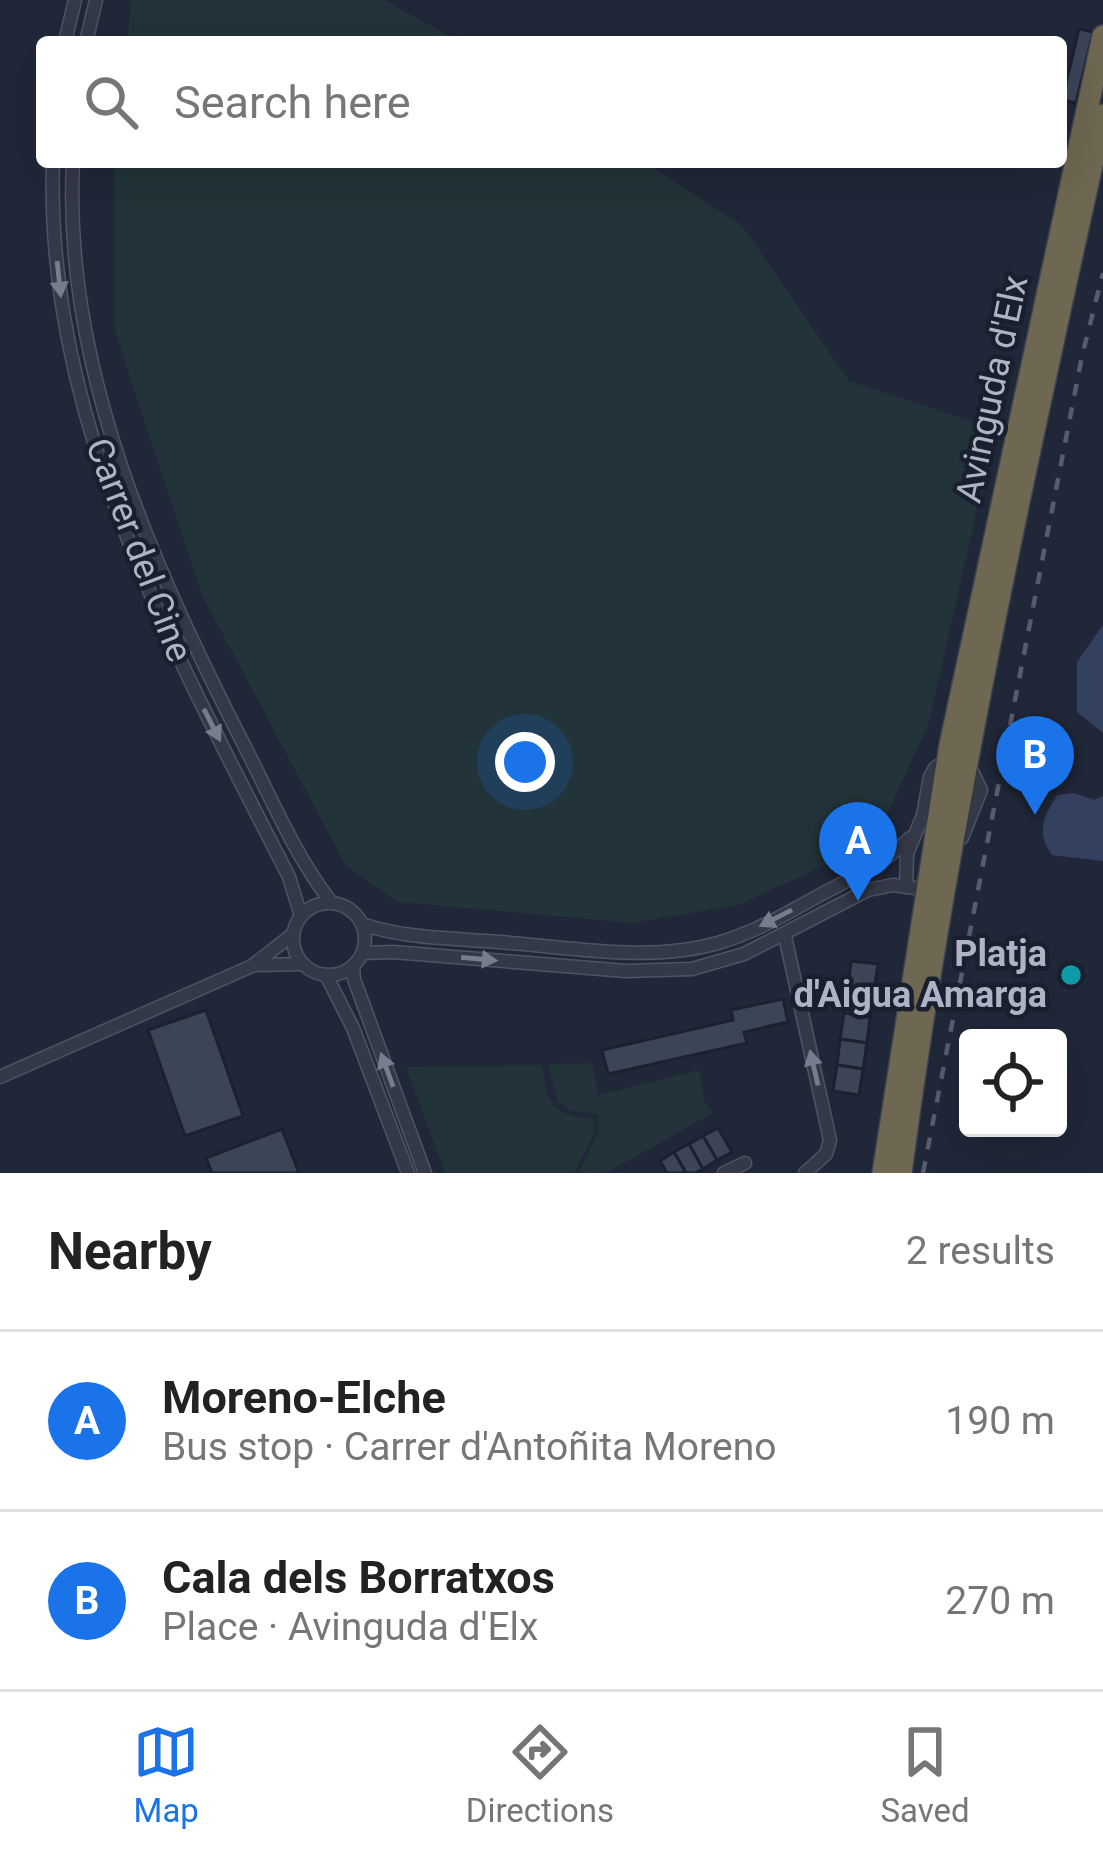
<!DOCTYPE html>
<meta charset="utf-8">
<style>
:root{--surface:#fff;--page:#f2f2f2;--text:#222;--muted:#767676;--line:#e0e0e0;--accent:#1a73e8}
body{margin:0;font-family:Roboto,sans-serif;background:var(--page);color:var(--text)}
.controls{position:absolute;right:36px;bottom:36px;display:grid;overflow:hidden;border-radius:12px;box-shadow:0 12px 48px #0002}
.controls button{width:108px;height:108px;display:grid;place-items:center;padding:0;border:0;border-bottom:3px solid var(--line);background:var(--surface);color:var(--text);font:60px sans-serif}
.you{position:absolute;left:525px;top:762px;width:42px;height:42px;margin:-30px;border:9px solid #fff;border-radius:50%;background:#1a73e8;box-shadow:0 0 0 18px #1a73e833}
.badge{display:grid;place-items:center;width:78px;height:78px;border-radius:50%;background:var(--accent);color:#fff;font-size:39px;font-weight:700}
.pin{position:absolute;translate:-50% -99px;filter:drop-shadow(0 3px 6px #0008)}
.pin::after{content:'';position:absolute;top:63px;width:42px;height:36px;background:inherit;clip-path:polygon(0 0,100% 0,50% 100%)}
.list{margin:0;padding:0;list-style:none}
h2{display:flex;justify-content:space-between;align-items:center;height:156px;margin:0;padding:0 48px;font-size:51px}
h2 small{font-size:39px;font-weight:400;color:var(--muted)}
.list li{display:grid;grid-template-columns:78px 1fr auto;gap:36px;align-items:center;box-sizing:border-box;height:180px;padding:0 48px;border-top:3px solid var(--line)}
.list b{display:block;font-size:45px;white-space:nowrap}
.list p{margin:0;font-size:39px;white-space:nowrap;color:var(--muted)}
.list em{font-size:39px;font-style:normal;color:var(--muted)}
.icon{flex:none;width:66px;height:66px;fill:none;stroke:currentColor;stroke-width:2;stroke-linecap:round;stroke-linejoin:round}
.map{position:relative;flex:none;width:1103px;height:1173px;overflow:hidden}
.search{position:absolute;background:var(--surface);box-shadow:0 12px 48px #0002;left:36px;right:36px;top:36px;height:132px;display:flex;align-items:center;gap:30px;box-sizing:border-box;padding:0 42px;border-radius:12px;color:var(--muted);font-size:45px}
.sheet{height:516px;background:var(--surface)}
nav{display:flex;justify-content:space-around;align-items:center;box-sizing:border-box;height:168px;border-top:3px solid var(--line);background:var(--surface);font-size:33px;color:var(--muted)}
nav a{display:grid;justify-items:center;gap:6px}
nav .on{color:var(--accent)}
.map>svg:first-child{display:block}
.green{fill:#223339}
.water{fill:#34405f}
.building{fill:#3c4458;stroke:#1b212f;stroke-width:3}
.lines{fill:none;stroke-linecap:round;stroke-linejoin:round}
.street-casing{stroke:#4e5463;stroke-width:15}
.highway-casing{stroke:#3b4150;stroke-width:24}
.street{stroke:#343948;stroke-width:12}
.highway{stroke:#6e6751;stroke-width:21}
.rail{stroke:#565d6f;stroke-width:4.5;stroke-dasharray:12 12;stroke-linecap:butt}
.oneway{fill:#777d8d}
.culture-dot{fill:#0f9aa8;stroke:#191f2d;stroke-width:4.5}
.labels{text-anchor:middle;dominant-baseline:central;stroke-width:9;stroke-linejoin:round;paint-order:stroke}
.street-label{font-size:36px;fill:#aeb4c5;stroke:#191f2d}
.poi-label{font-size:36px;font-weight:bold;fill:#aeb4c5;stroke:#191f2d;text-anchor:end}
</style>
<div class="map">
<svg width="1103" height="1173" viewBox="0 0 1103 1173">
<rect width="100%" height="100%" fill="#202738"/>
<g class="green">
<path d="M 131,0 L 384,0 L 461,42 L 127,42 Z"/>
<path d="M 114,162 L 645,162 L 742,225 L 849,381 L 995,429 L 929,723 L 874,843 L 738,905 L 632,923 L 398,902 L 346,866 L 201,593 L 115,331 Z"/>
<path d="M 593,1063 L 598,1095 L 699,1070 L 705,1102 L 713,1113 L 606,1173 L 579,1173 L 599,1131 L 598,1114 L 572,1111 L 558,1102 L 548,1064 Z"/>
<path d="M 542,1065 C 547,1105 553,1116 594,1119 L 593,1136 L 574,1173 L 445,1173 L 406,1067 Z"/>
</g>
<g class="water">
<path d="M 1103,625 L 1103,733 L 1077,712 L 1077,662 Z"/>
<path d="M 1073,793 L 1094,800 L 1103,796 L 1103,861 L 1052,855 C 1036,832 1043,818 1057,795 Z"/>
</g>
<g class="building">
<path d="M 1079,29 L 1093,32 L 1076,103 L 1062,100 Z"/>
<path d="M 851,961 L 878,964 L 874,991 L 848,987 Z"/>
<path d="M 848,987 L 874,991 L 870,1017 L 844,1013 Z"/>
<path d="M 783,999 L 788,1022 L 744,1032 L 747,1043 L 608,1074 L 602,1050 L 733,1020 L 731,1010 Z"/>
<path d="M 206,1010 L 243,1116 L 185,1136 L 148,1030 Z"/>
<path d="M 844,1013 L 870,1017 L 867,1043 L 840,1039 Z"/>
<path d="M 840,1039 L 867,1043 L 863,1069 L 837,1065 Z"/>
<path d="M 837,1065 L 863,1069 L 859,1095 L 833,1091 Z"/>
<path d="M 718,1128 L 732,1152 L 717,1160 L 703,1136 Z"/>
<path d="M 282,1129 L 299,1173 L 212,1173 L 206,1158 Z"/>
<path d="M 703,1136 L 717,1160 L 703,1169 L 689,1144 Z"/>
<path d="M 689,1144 L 703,1169 L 695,1173 L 686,1173 L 674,1152 Z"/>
<path d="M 674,1152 L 686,1173 L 667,1173 L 660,1161 Z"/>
</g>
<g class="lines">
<g class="street-casing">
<g id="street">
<path d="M 65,42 L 75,0"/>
<path d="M 86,42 L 96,0"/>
<path d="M 53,162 C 44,419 176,655 289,877 L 301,916"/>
<path d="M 73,162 C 62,369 155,571 247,751 C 273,802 296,857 331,902"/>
<path d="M 962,838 L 981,790 L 968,763"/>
<path d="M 906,887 L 907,854 L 923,815 L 930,777 L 935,768 L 949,758"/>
<circle cx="329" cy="939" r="36"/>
<path d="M 362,924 C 405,939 454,938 499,942 C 570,947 648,963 718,943 C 753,933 786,914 818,896 C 850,879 884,864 910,838"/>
<path d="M 785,936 L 830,1140 L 826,1154 L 805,1173"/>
<path d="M 363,953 L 393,952 L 626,971 L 692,969 L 744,954 L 868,890 L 893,885 L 930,890"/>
<path d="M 259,965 L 303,964"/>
<path d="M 353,966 L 354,979 L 425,1173"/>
<path d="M 326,975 L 353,1028 L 408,1173"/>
<path d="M 0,1077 L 252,966 L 293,934"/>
<path d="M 724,1173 L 745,1163"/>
</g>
</g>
<g class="highway-casing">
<g id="highway">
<path d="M 883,1173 L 950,745 L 1103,36"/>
<path d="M 901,1173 C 948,816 1025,466 1103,115"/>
</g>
</g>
<use href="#street" class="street"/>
<use href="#highway" class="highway"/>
<path class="rail" d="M 923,1173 L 1082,356 L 1103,273"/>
</g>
<defs><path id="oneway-solid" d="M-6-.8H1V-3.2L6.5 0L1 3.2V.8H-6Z" transform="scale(3)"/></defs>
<g class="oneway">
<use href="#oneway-solid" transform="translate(59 279) rotate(84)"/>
<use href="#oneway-solid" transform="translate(212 725) rotate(63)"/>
<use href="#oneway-solid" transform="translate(776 918) rotate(153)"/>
<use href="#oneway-solid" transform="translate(479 959) rotate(5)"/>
<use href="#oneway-solid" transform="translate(814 1068) rotate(-103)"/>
<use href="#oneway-solid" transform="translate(387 1070) rotate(-110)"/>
</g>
<circle class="culture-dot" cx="1071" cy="975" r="12"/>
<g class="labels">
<g class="street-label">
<text transform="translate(992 389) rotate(-78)">Avinguda d'Elx</text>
<text transform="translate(139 550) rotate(69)">Carrer del Cine</text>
</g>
<g class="poi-label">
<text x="1047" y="954">Platja<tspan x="1047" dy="41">d'Aigua Amarga</tspan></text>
</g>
</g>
</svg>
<div class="controls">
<button><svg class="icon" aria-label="locate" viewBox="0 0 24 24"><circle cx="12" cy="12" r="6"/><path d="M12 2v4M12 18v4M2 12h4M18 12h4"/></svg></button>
</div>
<div class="you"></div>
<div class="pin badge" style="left:858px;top:901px">A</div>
<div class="pin badge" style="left:1035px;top:815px">B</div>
<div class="search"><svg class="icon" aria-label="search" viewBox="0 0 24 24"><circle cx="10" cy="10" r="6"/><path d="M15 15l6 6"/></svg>Search here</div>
</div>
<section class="sheet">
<h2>Nearby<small>2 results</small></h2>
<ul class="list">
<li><span class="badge">A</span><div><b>Moreno-Elche</b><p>Bus stop · Carrer d'Antoñita Moreno</p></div><em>190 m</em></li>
<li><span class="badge">B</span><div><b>Cala dels Borratxos</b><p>Place · Avinguda d'Elx</p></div><em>270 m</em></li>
</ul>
</section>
<nav>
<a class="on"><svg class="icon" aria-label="map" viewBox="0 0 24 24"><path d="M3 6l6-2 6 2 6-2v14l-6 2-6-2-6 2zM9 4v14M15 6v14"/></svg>Map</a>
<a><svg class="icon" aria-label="directions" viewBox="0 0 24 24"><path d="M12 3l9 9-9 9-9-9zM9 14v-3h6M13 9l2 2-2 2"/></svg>Directions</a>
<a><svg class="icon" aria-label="saved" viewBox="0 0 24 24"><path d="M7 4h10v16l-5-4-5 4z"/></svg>Saved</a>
</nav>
